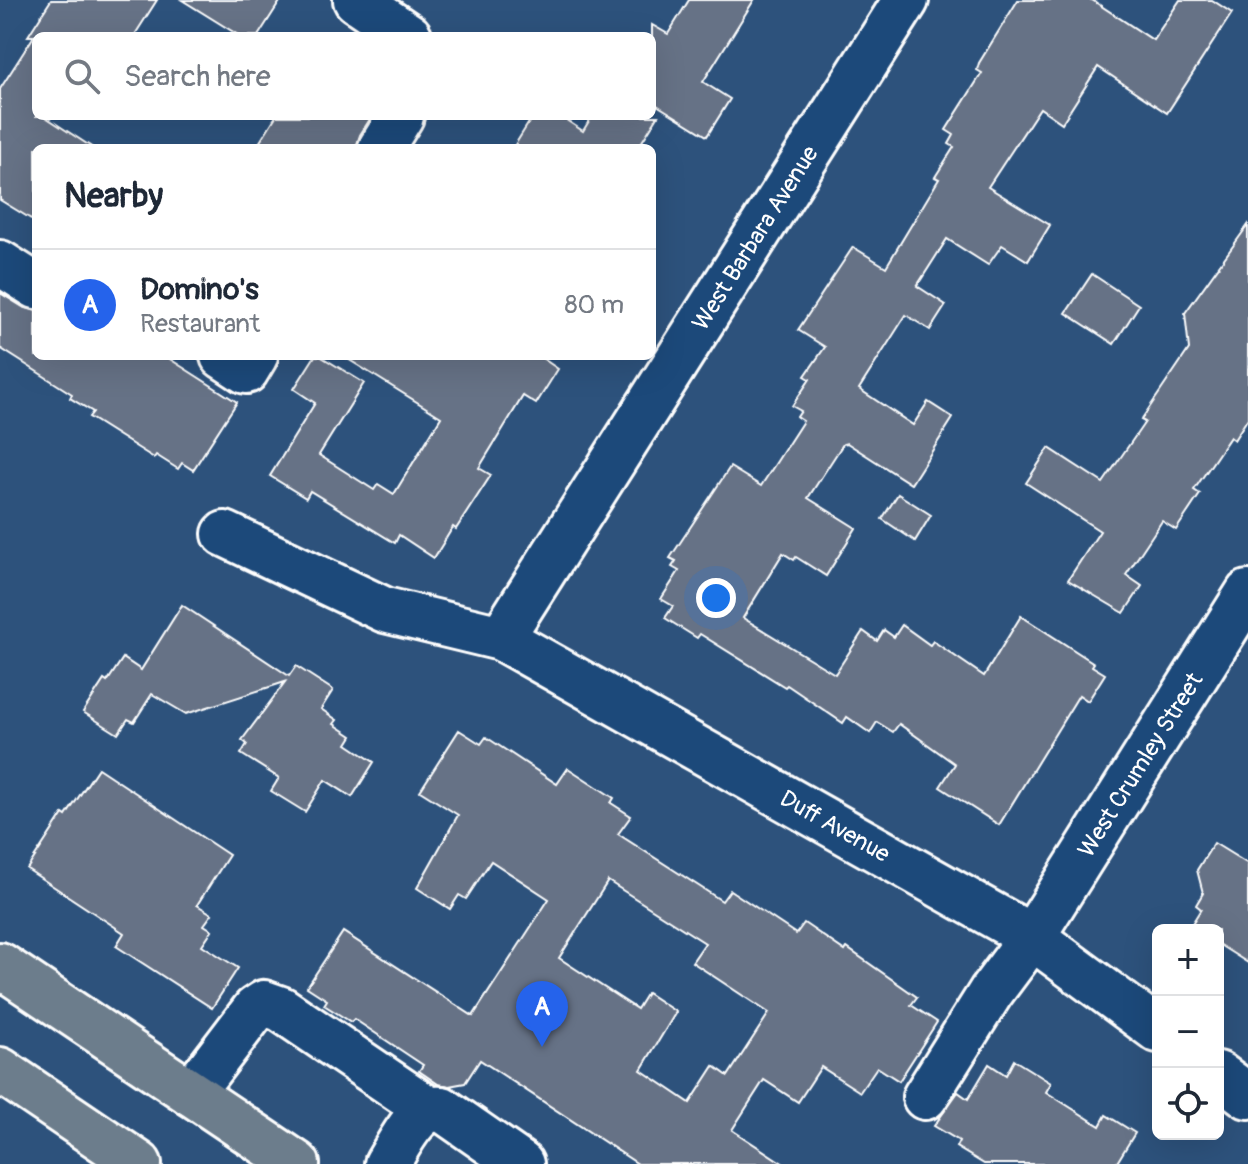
<!DOCTYPE html>
<meta charset="utf-8">
<style>
:root{--surface:#fff;--page:#f2f2f3;--text:#1f2937;--muted:#747a83;--line:#e0e1e3;--accent:#2563eb}
body{margin:0;font-family:Pangolin,sans-serif;background:var(--page);color:var(--text)}
.controls{position:absolute;right:24px;bottom:24px;display:grid;overflow:hidden;border-radius:12px;box-shadow:0 8px 32px #0002}
.controls button{width:72px;height:72px;display:grid;place-items:center;padding:0;border:0;border-bottom:2px solid var(--line);background:var(--surface);color:var(--text);font:40px sans-serif}
.you{position:absolute;left:716px;top:598px;width:28px;height:28px;margin:-20px;border:6px solid #fff;border-radius:50%;background:#1a73e8;box-shadow:0 0 0 12px #1a73e833}
.badge{display:grid;place-items:center;width:52px;height:52px;border-radius:50%;background:var(--accent);color:#fff;font-size:26px;font-weight:700}
.pin{position:absolute;translate:-50% -66px;filter:drop-shadow(0 2px 4px #0008)}
.pin::after{content:'';position:absolute;top:42px;width:28px;height:24px;background:inherit;clip-path:polygon(0 0,100% 0,50% 100%)}
.list{margin:0;padding:0;list-style:none}
h2{display:flex;justify-content:space-between;align-items:center;height:104px;margin:0;padding:0 32px;font-size:34px}
h2 small{font-size:26px;font-weight:400;color:var(--muted)}
.list li{display:grid;grid-template-columns:52px 1fr auto;gap:24px;align-items:center;box-sizing:border-box;height:112px;padding:0 32px;border-top:2px solid var(--line)}
.list b{display:block;font-size:30px;white-space:nowrap}
.list p{margin:0;font-size:26px;white-space:nowrap;color:var(--muted)}
.list em{font-size:26px;font-style:normal;color:var(--muted)}
.icon{flex:none;width:44px;height:44px;fill:none;stroke:currentColor;stroke-width:2;stroke-linecap:round;stroke-linejoin:round}
.map{position:relative;flex:none;width:1248px;height:1164px;overflow:hidden}
.search{position:absolute;background:var(--surface);box-shadow:0 8px 32px #0002;left:32px;top:32px;width:624px;height:88px;display:flex;align-items:center;gap:20px;box-sizing:border-box;padding:0 28px;border-radius:12px;color:var(--muted);font-size:30px}
.panel{position:absolute;background:var(--surface);box-shadow:0 8px 32px #0002;left:32px;top:144px;width:624px;height:216px;border-radius:12px}
.map>svg:first-child{display:block}
.building{fill:#667286;stroke:#fff;stroke-width:2;fill-rule:evenodd}
.lines{fill:none;stroke-linecap:round;stroke-linejoin:round}
.minor-casing{stroke:#fff;stroke-width:50}
.major-casing{stroke:#fff;stroke-width:50}
.minor{stroke:#1f4a7a;stroke-width:44}
.major{stroke:#6c7d8c;stroke-width:44}
.labels{text-anchor:middle;dominant-baseline:central;stroke-width:7;stroke-linejoin:round;paint-order:stroke}
.street-label{font-size:24px;fill:#fff;stroke:#1f4a7a}
</style>
<div class="map">
<svg width="1248" height="1164" viewBox="0 0 1248 1164">
<rect width="100%" height="100%" fill="#2d527c"/>
<filter id="ink" filterUnits="userSpaceOnUse"><feTurbulence type="fractalNoise" baseFrequency=".0125" numOctaves="2"/><feDisplacementMap in="SourceGraphic" scale="16" xChannelSelector="R" yChannelSelector="G"/><feConvolveMatrix kernelMatrix="1 2 1 2 8 2 1 2 1" color-interpolation-filters="sRGB"/></filter>
<g filter="url(#ink)">
<g class="building">
<path d="M 51,0 L 157,0 L 134,36 L 36,36 L 36,116 L 44,116 L 93,148 L 36,148 L 36,222 L 0,200 L 0,89 L 34,36 L 28,36 Z"/>
<path d="M 182,0 L 281,0 L 258,36 L 240,36 Z"/>
<path d="M 689,0 L 754,0 L 703,82 L 730,99 L 707,136 L 652,102 L 652,25 L 668,34 Z"/>
<path d="M 1018,0 L 1092,0 L 1153,40 L 1180,0 L 1212,0 L 1232,13 L 1167,113 L 1098,67 L 1062,123 L 1040,108 L 988,187 L 1050,225 L 1028,261 L 1002,245 L 988,265 L 947,239 L 917,286 L 946,305 L 930,330 L 906,315 L 859,389 L 913,425 L 928,402 L 953,418 L 911,484 L 847,443 L 843,444 L 808,498 L 856,528 L 826,576 L 796,557 L 794,560 L 783,553 L 743,618 L 835,674 L 863,631 L 877,641 L 884,630 L 894,637 L 902,625 L 930,645 L 933,641 L 984,676 L 1021,616 L 1094,663 L 1092,666 L 1105,674 L 1088,701 L 1079,695 L 999,825 L 940,787 L 955,764 L 899,724 L 893,732 L 877,722 L 870,733 L 847,717 L 843,723 L 787,685 L 785,687 L 700,634 L 697,638 L 665,618 L 673,606 L 661,599 L 679,571 L 672,567 L 676,561 L 670,558 L 730,467 L 761,486 L 803,421 L 797,417 L 801,411 L 792,406 L 810,379 L 805,376 L 825,347 L 798,330 L 853,247 L 886,267 L 939,179 L 935,177 L 954,147 L 949,144 L 954,135 L 946,130 L 982,73 L 977,70 L 979,63 Z"/>
<path d="M 276,116 L 372,116 L 360,135 L 356,148 L 256,148 Z"/>
<path d="M 533,116 L 560,116 L 583,131 L 592,116 L 658,116 L 638,148 L 513,148 Z"/>
<path d="M 1248,225 L 1248,418 L 1234,440 L 1230,437 L 1194,490 L 1200,494 L 1176,530 L 1162,521 L 1126,575 L 1142,586 L 1124,613 L 1068,580 L 1100,531 L 1026,483 L 1049,448 L 1103,483 L 1145,422 L 1141,420 L 1189,349 L 1185,313 Z"/>
<path d="M 1092,274 L 1139,305 L 1114,344 L 1066,313 Z"/>
<path d="M 0,293 L 23,307 L 36,311 L 36,356 L 165,356 L 237,402 L 193,470 L 182,463 L 178,469 L 156,455 L 154,458 L 89,417 L 93,412 L 70,398 L 72,394 L 0,348 Z"/>
<path d="M 315,356 L 320,356 L 364,383 L 319,455 L 374,490 L 378,484 L 394,494 L 441,417 L 343,356 L 539,356 L 558,369 L 536,404 L 523,396 L 479,468 L 491,475 L 456,529 L 453,527 L 434,558 L 399,535 L 395,543 L 310,491 L 306,498 L 270,476 L 315,403 L 294,389 Z"/>
<path d="M 898,494 L 931,515 L 915,541 L 882,519 Z"/>
<path d="M 182,605 L 289,676 L 296,666 L 333,690 L 321,709 L 337,720 L 334,724 L 352,736 L 347,744 L 374,762 L 352,797 L 325,780 L 305,812 L 271,791 L 279,778 L 241,754 L 247,744 L 242,740 L 285,682 L 186,714 L 152,694 L 134,722 L 128,719 L 118,734 L 83,712 L 104,680 L 107,682 L 123,658 L 141,670 Z"/>
<path d="M 459,730 L 481,744 L 486,737 L 557,784 L 568,768 L 614,798 L 611,803 L 631,816 L 618,834 L 722,901 L 730,890 L 796,934 L 804,923 L 845,951 L 847,948 L 917,997 L 911,1005 L 937,1022 L 899,1081 L 877,1067 L 860,1092 L 821,1067 L 798,1102 L 764,1080 L 732,1130 L 784,1164 L 638,1164 L 480,1060 L 465,1083 L 449,1086 L 438,1084 L 419,1071 L 423,1065 L 354,1019 L 351,1022 L 324,1005 L 327,1000 L 307,987 L 343,932 L 473,1016 L 549,899 L 491,861 L 466,899 L 459,895 L 450,909 L 417,888 L 458,815 L 420,791 ZM 608,881 L 705,943 L 692,962 L 769,1013 L 728,1076 L 714,1066 L 690,1103 L 641,1070 L 676,1012 L 647,993 L 637,1009 L 559,958 Z"/>
<path d="M 98,768 L 229,855 L 197,905 L 212,914 L 204,925 L 212,930 L 202,945 L 238,968 L 212,1008 L 116,946 L 124,933 L 27,869 L 63,814 L 66,816 Z"/>
<path d="M 1214,843 L 1248,864 L 1248,963 L 1218,944 L 1218,930 L 1188,930 L 1201,909 L 1196,905 L 1203,893 L 1197,870 Z"/>
<path d="M 1014,1060 L 1051,1083 L 1046,1092 L 1100,1126 L 1106,1115 L 1135,1133 L 1116,1164 L 984,1164 L 956,1147 L 959,1141 L 934,1126 L 958,1092 L 968,1099 L 989,1064 L 1006,1075 Z"/>
</g>
<g class="lines">
<g class="minor-casing">
<g id="minor">
<path d="M 356,0 L 409,36"/>
<path d="M 381,148 L 401,116"/>
<path d="M 0,263 L 36,286"/>
<path d="M 223,356 L 246,371 L 255,356"/>
<path id="s1" d="M 225,534 L 385,610 L 501,638 L 1032,937 L 1158,1030"/>
<path id="s2" d="M 501,638 L 906,0"/>
<path d="M 1218,1074 L 1248,1096"/>
<path d="M 191,1093 L 255,1009 L 264,1003 L 281,1009 L 430,1110"/>
<path id="s3" d="M 925,1097 L 991,992 L 1032,937 L 1248,593"/>
<path d="M 387,1164 C 399,1145 416,1105 442,1109 L 521,1164"/>
</g>
</g>
<g class="major-casing">
<g id="major">
<path d="M 0,965 L 297,1164"/>
<path d="M 0,1070 L 139,1164"/>
</g>
</g>
<use href="#minor" class="minor"/>
<use href="#major" class="major"/>
</g>
</g>
<g class="labels">
<g class="street-label">
<text stroke="none"><textPath href="#s2" startOffset="474">West Barbara Avenue</textPath></text>
<text stroke="none"><textPath href="#s3" startOffset="396">West Crumley Street</textPath></text>
<text stroke="none"><textPath href="#s1" startOffset="680">Duff Avenue</textPath></text>
</g>
</g>
</svg>
<div class="controls">
<button>+</button>
<button>−</button>
<button><svg class="icon" aria-label="locate" viewBox="0 0 24 24"><circle cx="12" cy="12" r="6"/><path d="M12 2v4M12 18v4M2 12h4M18 12h4"/></svg></button>
</div>
<div class="you"></div>
<div class="pin badge" style="left:542px;top:1047px">A</div>
<div class="search"><svg class="icon" aria-label="search" viewBox="0 0 24 24"><circle cx="10" cy="10" r="6"/><path d="M15 15l6 6"/></svg>Search here</div>
<section class="panel">
<h2>Nearby<small></small></h2>
<ul class="list">
<li><span class="badge">A</span><div><b>Domino's</b><p>Restaurant</p></div><em>80 m</em></li>
</ul>
</section>
</div>
